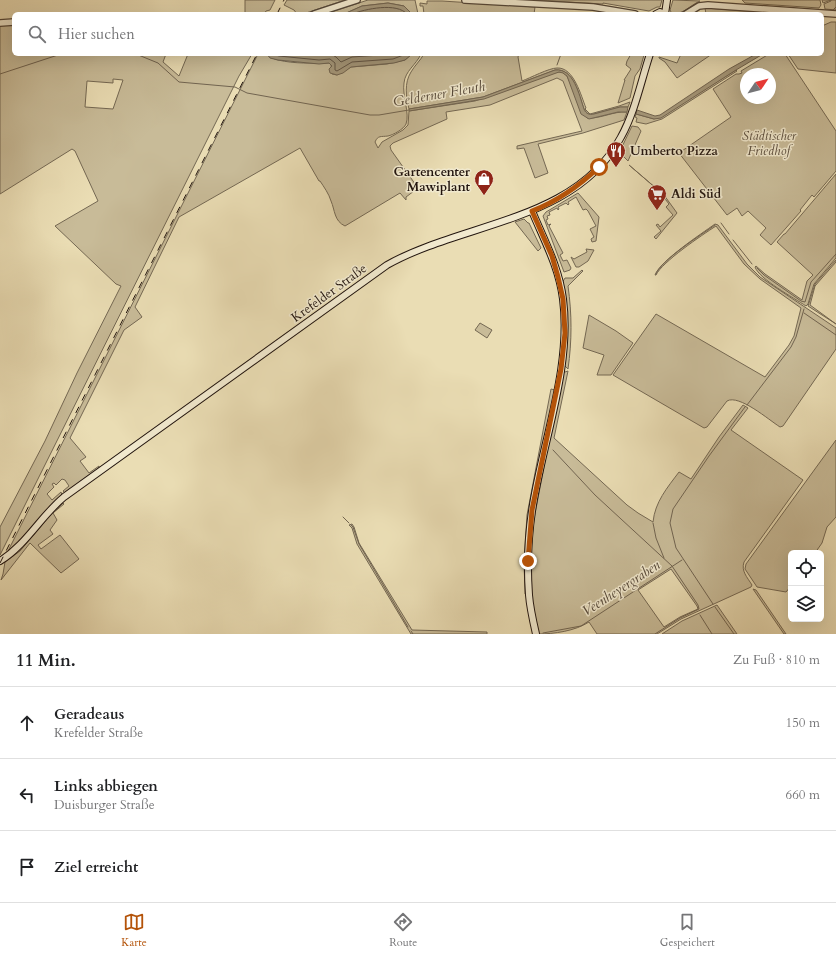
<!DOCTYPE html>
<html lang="de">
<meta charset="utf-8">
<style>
:root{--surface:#fff;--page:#f2f2f2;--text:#202124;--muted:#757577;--line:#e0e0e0;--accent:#b45309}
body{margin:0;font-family:Cardo,serif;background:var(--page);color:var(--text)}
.controls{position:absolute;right:12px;bottom:12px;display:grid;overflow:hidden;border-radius:6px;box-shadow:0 4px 16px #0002}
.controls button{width:36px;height:36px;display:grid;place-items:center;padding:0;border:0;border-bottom:1px solid var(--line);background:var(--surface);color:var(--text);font:20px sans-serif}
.compass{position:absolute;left:740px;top:68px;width:36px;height:36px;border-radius:50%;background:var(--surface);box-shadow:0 4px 16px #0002;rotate:55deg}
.stop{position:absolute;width:12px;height:12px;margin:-9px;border:3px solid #b45309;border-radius:50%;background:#fff}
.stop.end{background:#b45309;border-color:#fff;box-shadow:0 1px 4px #0008}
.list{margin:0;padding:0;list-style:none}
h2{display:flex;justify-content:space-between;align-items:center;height:52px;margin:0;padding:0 16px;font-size:17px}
h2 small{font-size:13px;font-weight:400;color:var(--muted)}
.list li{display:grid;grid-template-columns:26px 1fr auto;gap:12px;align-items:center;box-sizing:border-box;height:72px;padding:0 16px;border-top:1px solid var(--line)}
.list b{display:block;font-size:15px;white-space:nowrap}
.list p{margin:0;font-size:13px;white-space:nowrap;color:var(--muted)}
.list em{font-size:13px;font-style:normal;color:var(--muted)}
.icon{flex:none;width:22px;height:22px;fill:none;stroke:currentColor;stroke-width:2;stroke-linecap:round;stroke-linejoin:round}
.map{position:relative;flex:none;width:836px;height:634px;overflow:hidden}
.search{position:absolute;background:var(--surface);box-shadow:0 4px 16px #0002;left:12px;right:12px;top:12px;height:44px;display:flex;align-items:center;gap:10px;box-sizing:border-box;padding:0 14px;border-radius:6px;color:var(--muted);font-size:15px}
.sheet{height:268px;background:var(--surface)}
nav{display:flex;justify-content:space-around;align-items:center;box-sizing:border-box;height:56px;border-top:1px solid var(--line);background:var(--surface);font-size:11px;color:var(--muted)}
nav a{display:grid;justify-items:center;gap:2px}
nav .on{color:var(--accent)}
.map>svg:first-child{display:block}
.green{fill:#c8bb98;stroke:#746853;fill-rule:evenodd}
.water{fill:#a6997c;stroke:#716450}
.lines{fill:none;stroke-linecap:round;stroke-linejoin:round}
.shore{stroke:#645645;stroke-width:1}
.stream{stroke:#716450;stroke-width:1}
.tertiary-casing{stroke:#534638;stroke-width:8}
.secondary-casing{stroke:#21140e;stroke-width:8}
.tertiary{stroke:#f1e9ce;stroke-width:5.5}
.secondary{stroke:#f1e9ce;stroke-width:6}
.rail{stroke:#21140e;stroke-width:1;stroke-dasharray:7 7;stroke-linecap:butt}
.route{stroke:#b45309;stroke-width:5}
.labels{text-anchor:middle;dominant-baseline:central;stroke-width:3;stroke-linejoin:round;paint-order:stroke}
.park-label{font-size:13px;font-style:italic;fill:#5b4e3e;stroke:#f1e9ce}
.poi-label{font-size:13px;font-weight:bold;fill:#21140e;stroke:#f1e9ce;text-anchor:start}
.street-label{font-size:13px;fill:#21140e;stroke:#f1e9ce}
.water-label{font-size:14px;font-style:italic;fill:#56493a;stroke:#f1e9ce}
</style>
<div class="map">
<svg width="836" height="634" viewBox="0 0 836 634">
<rect width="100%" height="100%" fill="#eaddb4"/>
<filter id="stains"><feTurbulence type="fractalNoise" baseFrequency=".005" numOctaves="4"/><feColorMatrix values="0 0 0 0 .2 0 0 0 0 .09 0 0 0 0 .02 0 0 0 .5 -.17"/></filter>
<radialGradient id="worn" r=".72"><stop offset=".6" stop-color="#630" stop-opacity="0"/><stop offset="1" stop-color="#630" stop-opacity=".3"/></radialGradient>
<g class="green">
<path d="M 245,0 L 275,0 L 270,10 L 266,11 L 264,14 L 245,14 Z"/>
<path d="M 287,0 L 345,0 L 303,14 L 297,14 L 294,10 L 284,5 Z"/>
<path d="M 368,0 L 415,0 L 418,14 L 412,14 L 404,6 L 388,3 L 362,6 L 344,14 L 325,14 Z"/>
<path d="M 532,0 L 662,0 L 660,7 L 657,7 L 649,11 L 603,3 L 603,4 Z"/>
<path d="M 673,0 L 700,1 C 689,6 684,14 672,14 L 670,10 Z"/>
<path d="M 742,0 L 820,0 L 821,5 L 819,8 L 745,3 Z"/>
<path d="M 822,0 L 836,0 L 836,10 L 825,9 L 824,4 L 831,1 L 831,0 L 823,3 Z"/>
<path d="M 427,1 L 442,1 L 535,7 L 534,14 L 424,14 L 423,6 L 420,6 L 420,3 L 427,4 Z"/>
<path d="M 705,8 L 785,14 L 706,14 Z"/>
<path d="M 831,22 L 836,22 L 836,73 L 798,69 L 788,54 L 822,54 L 822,26 Z"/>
<path d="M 0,24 L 14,24 L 14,54 L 166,54 L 163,62 L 179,76 L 188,54 L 252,54 L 239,76 L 0,555 L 0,527 L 45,441 L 77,373 L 121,286 L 116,284 L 55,226 L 98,201 L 75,151 L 72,149 L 0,194 ZM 113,79 L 123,80 L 113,109 L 85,107 L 87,81 L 113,83 Z"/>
<path d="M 258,54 C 270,54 269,58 278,60 C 295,64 312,63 329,63 L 331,65 L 332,74 L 337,75 L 351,67 L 387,64 L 405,60 L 412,54 L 421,54 C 416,65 405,71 404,83 C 402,95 410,114 406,124 C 404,129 393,135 388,136 C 381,137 378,135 375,142 L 378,148 L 382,142 L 403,130 L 408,125 L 409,111 L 475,101 L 557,72 L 562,72 L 567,76 L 587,118 C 601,119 613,111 627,112 L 624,120 L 583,133 L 538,144 L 548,173 L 535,178 L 524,148 L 517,149 L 517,146 L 582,131 L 563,81 L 557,78 L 490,105 L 446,112 L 447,119 L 393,143 L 390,146 L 391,150 L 418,188 L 406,197 L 406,200 L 400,193 L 345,226 C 334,221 335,210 331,201 C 329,194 324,187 320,181 L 319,181 L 300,148 L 179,217 L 135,307 L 142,317 L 124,330 L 70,438 L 86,457 L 80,461 L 89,473 L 99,466 L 99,468 L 65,493 L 63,491 L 69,486 L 65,480 L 62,479 L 56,485 L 54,483 L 52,484 L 54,487 L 47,494 L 52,500 L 61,492 L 62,495 C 42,512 27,535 7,553 Z"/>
<path d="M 424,54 L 519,54 L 518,57 L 522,81 C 530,78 549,68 557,68 C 574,67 581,96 586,108 L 585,109 L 590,114 L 619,106 L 630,102 L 628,107 L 620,107 L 590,115 L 587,113 L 584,109 C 579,95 574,68 555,70 L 483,97 L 409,109 C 406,97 404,83 411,72 C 415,65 420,61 424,54 Z"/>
<path d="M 631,54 L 643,54 L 644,55 L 640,69 L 635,76 L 630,98 L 618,103 L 625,80 L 624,80 L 631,69 L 626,65 L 627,61 Z"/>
<path d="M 681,54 L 712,54 L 677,78 L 665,62 L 659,58 L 659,57 L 677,63 Z"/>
<path d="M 769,54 L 785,54 L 836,131 L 836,171 L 814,197 L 812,195 L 800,210 L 801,211 L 771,245 L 760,235 L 766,228 L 748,211 L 742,216 L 737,208 L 727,215 L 679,153 L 731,117 L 713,89 L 736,74 L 739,74 L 742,73 L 741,71 ZM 746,74 L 770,74 L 770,98 L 746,98 Z"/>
<path d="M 736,70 L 737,71 L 662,119 L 646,124 L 636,122 L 637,118 L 635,117 L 636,114 L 654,119 L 702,91 Z"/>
<path d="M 632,126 L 638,127 L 641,131 L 628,161 L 621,154 L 620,151 Z"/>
<path d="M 629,165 L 664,195 L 677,213 L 656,239 L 654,237 L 661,231 L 656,225 L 658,224 L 660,227 L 673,215 L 666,207 L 669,204 L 658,190 Z"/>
<path d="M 836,174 L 836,258 L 814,284 L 808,304 L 806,306 C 794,298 759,279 755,267 L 756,266 L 765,274 L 802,300 L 807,281 L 813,275 L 777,242 L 784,234 L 785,234 Z"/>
<path d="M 578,193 L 599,217 L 596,241 L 592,242 L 591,239 L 594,237 L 590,229 L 596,226 L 588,211 L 586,209 L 583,210 L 576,197 L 568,202 L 569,204 L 568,205 L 566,203 L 558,207 L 559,209 L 558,210 L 557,208 L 549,212 L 550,215 L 547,216 L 548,219 L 546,220 L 548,225 L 551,224 L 549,226 L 563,253 L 560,255 L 563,261 L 567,260 L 571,268 L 570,270 L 564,272 L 543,216 L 546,212 Z"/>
<path d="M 524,219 L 528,223 L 529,223 L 541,248 L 538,251 L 515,222 Z"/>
<path d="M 715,224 L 718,225 L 747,264 L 760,277 L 836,328 L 836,349 L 783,426 L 780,427 C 769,420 739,394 727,401 L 707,427 L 704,428 L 613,375 L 656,314 L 765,377 L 789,345 L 794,336 L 801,308 L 760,279 L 744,264 L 716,226 C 702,235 662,262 656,275 L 655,275 C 660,261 701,234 715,224 Z"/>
<path d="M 586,249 L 594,250 L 588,261 L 579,267 L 576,267 L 571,257 L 574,259 L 587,252 Z"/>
<path d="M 836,260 L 836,262 L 815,286 L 810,305 L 836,324 L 808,306 L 815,284 Z"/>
<path d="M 582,270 L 583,271 L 568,286 C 572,314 572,341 568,369 L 564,365 L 562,283 L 565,278 L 573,278 Z"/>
<path d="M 589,315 L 616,331 L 633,343 L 611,375 L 597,375 L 604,355 L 583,348 Z"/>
<path d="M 480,323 L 492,330 L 487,338 L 475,330 Z"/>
<path d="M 568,371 L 554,438 L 627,505 L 638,513 L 653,522 C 655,502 667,488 679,472 L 691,479 L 719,437 L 743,405 L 748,408 L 731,430 L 803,480 L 744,562 C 741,571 747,577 752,585 L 751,587 L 681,619 L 657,634 L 597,634 L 589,622 C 575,631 554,634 538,634 C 536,623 533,611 532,600 C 529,574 531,546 534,519 L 562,373 ZM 671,569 L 697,606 L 698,609 L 680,617 L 664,627 L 638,590 Z"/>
<path d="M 551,389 L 555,390 L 534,493 L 527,592 L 525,594 L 524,561 L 527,515 Z"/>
<path d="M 836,440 L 836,517 L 827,527 L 822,543 L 815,553 L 791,553 L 791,586 L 786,592 L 757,587 L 745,569 L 746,564 Z"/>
<path d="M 63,503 L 64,504 L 53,513 L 57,520 L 50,530 L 53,534 L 38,545 L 41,549 L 60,535 L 79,559 L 61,573 L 30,543 L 1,580 L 3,574 L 5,562 L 20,551 L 52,513 Z"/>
<path d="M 352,524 L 354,527 L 359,543 L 412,630 L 487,632 L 487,634 L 411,634 L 357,544 L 352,528 L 349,525 Z"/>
<path d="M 753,589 L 756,590 L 786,634 L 784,634 Z"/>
<path d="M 717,605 L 737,634 L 662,634 L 682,621 Z"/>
</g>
<g class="water">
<path d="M 388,3 L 404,6 L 412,14 L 344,14 L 362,6 Z"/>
<path d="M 267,54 L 412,54 L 405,60 L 394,63 L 351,67 L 343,73 L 337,75 L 330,73 L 329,69 L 332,66 L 329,63 L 319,64 L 278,60 L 270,58 Z"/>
<path d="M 756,54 L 763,54 L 736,70 L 661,118 L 654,119 L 636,114 L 637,110 L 655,116 L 660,115 L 729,69 Z"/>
<path d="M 555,70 C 574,68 579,95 584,109 C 586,114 589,115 594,114 L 620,107 L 628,107 L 627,112 L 618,112 L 589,119 L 581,114 L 567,76 L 563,73 L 559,72 L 484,99 L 409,111 L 409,109 L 483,97 Z"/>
</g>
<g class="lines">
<g class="shore">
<path d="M 352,14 C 365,9 397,2 407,14"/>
<path d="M 272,54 L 279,56 L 319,60 L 330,59 L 335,63 L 335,70 L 337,71 L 352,62 L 393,59 L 406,54"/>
<path d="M 331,54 L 336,57 L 341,62 L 352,57 L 394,54"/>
</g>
<g class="stream">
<path d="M 831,12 L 836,7"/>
<path d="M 609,14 L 609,13"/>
<path d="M 136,54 L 158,63 L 179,82 L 235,87 L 247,93 L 370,115 L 379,115 L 409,110"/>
<path d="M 557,65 L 561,54"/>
<path d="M 0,74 L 61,54"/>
<path d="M 721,223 L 729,234"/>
<path d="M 733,240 L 752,264"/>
<path d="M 757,268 L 764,275 L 801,301 L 805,302 L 811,282 L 836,254"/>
<path d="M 656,274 C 661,260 701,235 715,225"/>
<path d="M 804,313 L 836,335"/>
<path d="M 747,405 L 791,347 L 796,337 L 804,309"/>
<path d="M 553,450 L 595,495 L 672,566 L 698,605 L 699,609 L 680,618 L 655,634"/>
<path d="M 343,517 L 349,523"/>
<path d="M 653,523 L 656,538 L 664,558"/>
<path d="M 351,525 L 353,527 L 359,544 L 408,627"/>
<path d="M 713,604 L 676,548 L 670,523 L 673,509 L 709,456 L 745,407"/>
<path d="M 715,607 L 734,634"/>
<path d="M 700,615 L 712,634"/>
<path d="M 411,631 L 413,634"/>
<path d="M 543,633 L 581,626 L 682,560"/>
</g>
<g class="tertiary-casing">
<g id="tertiary">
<path d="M 465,0 L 593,7 L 635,14"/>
<path d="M 314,14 L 357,0"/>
<path d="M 686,14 L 699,6 L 708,5 L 836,14"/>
<path d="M 0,23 L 14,22"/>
</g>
</g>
<g class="secondary-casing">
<g id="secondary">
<path d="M 656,14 L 660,12 L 665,14"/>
<path d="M 665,14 L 667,0"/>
<path d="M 532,211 C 544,240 559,267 563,299 C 572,368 542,443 532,511 C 528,538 527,567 529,595 C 530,608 533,621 536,634"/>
<path d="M 0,561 C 26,545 41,516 64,497 L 387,265 C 463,222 576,222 621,137 C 635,112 641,81 650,54"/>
</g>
</g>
<use href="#tertiary" class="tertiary"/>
<use href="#secondary" class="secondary"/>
<g class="rail">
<path d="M 277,14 L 284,0"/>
<path d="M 0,563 L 257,54"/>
</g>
</g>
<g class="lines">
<path class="route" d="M 528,561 L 532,510 L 561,369 L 565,333 L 563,299 L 558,277 L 552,256 L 532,211 C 558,201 579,186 599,167"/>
</g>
<defs>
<g id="restaurant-pin" transform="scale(1)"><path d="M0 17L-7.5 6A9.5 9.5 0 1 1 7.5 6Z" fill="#8f2418" stroke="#f1e9ce"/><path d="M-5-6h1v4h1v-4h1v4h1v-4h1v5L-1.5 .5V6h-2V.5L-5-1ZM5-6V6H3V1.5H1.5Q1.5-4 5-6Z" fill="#fff"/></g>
<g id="shop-pin" transform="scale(1)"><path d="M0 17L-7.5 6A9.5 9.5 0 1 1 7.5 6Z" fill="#8f2418" stroke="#f1e9ce"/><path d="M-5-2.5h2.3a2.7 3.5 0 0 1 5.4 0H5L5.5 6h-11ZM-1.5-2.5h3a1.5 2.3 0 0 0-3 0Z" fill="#fff"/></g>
<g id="supermarket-pin" transform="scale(1)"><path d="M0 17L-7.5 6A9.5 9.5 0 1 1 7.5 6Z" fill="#8f2418" stroke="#f1e9ce"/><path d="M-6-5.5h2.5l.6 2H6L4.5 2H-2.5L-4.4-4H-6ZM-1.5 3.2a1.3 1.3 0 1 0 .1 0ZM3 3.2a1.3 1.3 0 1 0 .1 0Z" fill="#fff"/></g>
</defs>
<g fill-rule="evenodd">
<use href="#restaurant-pin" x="616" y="151"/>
<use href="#shop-pin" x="484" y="179"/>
<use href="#supermarket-pin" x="657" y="194"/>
</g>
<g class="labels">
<g class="park-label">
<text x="769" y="136">Städtischer<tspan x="769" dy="15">Friedhof</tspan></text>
</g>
<g class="poi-label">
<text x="630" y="151">Umberto Pizza</text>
<text x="470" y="172" text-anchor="end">Gartencenter<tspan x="470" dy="15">Mawiplant</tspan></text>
<text x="671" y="194">Aldi Süd</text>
</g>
<g class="street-label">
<text transform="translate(329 293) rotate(-36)">Krefelder Straße</text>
</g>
<g class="water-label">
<text transform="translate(439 94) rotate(-10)">Gelderner Fleuth</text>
<text transform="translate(621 588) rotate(-33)">Veenheyergraben</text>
</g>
</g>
<rect width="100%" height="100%" filter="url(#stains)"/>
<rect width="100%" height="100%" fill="url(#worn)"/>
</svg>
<div class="controls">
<button><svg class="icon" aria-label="locate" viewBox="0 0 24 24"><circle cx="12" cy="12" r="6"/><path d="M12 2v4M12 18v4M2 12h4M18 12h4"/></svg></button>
<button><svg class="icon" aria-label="layers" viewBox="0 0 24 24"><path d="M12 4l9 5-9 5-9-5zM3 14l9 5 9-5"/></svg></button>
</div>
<svg class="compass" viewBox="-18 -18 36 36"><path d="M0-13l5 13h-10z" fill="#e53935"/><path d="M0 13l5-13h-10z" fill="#757577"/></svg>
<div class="stop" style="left:599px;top:167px"></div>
<div class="stop end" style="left:528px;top:561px"></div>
<div class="search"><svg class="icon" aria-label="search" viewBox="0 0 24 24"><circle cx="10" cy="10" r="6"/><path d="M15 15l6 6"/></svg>Hier suchen</div>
</div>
<section class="sheet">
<h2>11 Min.<small>Zu Fuß · 810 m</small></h2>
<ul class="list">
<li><svg class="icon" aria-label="ahead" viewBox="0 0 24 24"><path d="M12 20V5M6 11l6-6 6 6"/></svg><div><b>Geradeaus</b><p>Krefelder Straße</p></div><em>150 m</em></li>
<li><svg class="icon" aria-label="left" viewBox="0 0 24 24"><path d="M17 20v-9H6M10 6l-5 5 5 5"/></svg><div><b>Links abbiegen</b><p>Duisburger Straße</p></div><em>660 m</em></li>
<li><svg class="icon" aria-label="arrive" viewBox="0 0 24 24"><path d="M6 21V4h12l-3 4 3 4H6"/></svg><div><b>Ziel erreicht</b></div></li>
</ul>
</section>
<nav>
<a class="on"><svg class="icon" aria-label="map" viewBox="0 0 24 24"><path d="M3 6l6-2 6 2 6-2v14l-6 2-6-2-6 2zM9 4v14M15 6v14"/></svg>Karte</a>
<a><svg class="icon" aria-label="directions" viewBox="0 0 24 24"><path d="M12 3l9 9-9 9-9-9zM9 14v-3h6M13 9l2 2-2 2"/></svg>Route</a>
<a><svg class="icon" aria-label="saved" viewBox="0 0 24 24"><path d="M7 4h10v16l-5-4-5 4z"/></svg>Gespeichert</a>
</nav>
